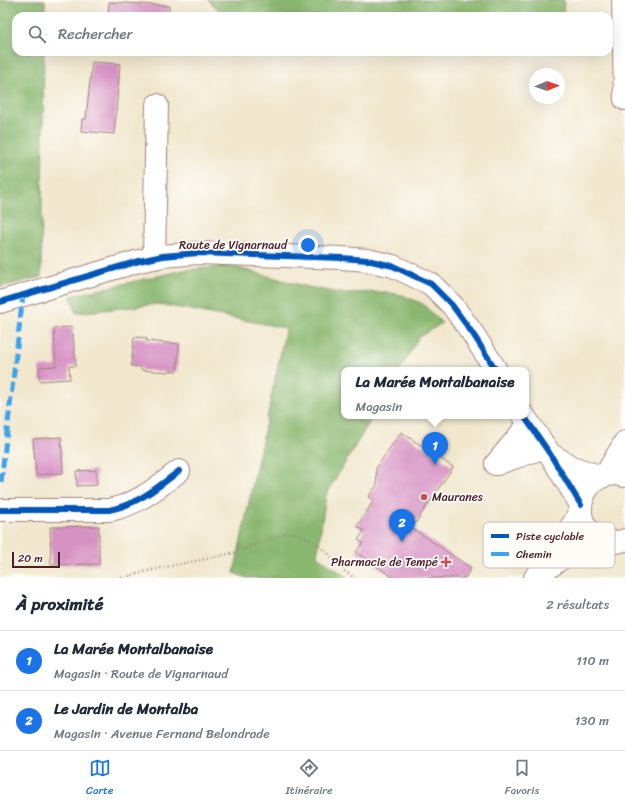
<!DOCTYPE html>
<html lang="fr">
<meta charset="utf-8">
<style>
:root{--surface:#fff;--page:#f6f6f7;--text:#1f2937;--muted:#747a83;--line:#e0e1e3;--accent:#1a73e8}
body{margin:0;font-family:Sriracha,sans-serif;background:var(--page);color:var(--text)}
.compass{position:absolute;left:529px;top:68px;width:36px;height:36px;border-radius:50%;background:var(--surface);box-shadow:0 4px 16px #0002;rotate:88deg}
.scale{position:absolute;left:12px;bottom:10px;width:48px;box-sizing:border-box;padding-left:4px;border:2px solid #4a1f2b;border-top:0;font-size:11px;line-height:14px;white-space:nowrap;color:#4a1f2b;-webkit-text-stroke:3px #fdfcf7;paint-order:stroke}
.you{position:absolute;left:308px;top:245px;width:14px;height:14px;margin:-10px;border:3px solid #fff;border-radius:50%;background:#1a73e8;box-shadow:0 0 0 6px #1a73e833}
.badge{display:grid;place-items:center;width:26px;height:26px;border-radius:50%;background:var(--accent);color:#fff;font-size:13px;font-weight:700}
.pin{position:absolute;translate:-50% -33px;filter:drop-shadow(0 1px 2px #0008)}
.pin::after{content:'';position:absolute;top:21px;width:14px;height:12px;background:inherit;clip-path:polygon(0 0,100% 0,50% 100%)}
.popup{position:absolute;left:341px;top:367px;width:188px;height:52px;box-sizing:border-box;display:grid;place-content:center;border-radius:8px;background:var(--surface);filter:drop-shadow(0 1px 3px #0005);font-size:13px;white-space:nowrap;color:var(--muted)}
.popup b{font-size:15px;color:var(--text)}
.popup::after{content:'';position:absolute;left:50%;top:100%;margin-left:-8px;border:8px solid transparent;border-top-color:var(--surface)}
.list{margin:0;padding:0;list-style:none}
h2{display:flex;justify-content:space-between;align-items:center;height:52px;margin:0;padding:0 16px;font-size:17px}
h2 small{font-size:13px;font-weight:400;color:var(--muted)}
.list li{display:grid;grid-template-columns:26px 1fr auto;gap:12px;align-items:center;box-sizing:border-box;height:60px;padding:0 16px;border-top:1px solid var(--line)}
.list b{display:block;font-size:15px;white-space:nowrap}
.list p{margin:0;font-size:13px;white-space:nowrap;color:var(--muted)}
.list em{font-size:13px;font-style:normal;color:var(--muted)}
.icon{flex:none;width:22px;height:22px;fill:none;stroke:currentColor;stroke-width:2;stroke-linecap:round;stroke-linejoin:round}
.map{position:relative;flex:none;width:625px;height:578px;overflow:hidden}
.search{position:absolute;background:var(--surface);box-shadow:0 4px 16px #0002;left:12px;right:12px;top:12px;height:44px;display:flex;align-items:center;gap:10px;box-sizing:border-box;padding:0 14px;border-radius:12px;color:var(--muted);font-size:15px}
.sheet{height:172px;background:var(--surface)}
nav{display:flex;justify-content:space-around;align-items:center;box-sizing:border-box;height:56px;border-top:1px solid var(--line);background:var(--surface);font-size:11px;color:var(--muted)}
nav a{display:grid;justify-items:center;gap:2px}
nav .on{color:var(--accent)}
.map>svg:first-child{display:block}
.forest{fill:#8ab76f;stroke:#6a6b4d}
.building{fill:#d792c4}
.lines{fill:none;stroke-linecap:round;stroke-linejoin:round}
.minor-casing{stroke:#9e837c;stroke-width:24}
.major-casing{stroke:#9e837c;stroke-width:24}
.path{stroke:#9e837c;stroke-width:2.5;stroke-dasharray:1 3;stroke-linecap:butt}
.minor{stroke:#fff;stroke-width:22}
.major{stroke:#fff;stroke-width:22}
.quiet{stroke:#40a2eb;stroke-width:5;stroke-dasharray:10 5;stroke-linecap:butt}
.cycleway-casing{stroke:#fdfcf7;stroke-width:8}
.cycleway{stroke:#0057b8;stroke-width:6}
.poi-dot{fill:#d1495b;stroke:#fdfcf7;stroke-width:1.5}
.labels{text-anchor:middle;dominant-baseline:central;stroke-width:3.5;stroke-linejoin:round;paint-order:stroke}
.street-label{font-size:12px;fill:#4a1f2b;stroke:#fdfcf7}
.poi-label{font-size:12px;fill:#4a1f2b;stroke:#fdfcf7;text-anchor:start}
.key{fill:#fdfcf7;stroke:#c7baba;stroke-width:1}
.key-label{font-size:11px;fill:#4a1f2b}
</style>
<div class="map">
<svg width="625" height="578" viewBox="0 0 625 578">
<rect width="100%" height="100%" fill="#fdfcf7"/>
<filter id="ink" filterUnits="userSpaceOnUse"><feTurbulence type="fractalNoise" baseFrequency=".025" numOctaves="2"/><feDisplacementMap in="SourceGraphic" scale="8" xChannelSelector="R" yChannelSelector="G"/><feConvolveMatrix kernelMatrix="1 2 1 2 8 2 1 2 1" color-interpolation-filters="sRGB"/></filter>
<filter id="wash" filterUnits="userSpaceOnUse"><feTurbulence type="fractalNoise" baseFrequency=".012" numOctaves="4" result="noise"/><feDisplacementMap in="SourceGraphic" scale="16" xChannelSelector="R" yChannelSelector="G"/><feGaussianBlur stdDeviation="0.9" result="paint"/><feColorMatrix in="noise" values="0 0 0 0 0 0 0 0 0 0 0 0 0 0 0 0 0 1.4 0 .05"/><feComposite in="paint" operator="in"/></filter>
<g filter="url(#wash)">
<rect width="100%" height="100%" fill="#f1e7cd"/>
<g class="forest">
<path d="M 0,0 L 45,0 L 45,16 L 16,16 L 16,52 L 44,52 L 41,277 L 0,287 Z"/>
<path d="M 208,0 L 564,0 L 563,16 L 225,16 Z"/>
<path d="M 231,266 L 308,287 L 339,293 L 386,292 L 402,295 L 423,304 L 442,323 L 419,337 L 400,370 L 344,370 L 344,416 L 373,416 L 326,495 L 317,556 L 348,578 L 247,578 L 234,573 L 286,328 L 159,304 L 76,313 L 71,296 L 184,270 Z"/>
</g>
<g id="blocks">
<g class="building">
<path d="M 109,2 L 169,6 L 169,16 L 108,16 Z"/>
<path d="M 92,62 L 120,64 L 114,134 L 81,131 L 82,119 L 86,119 Z"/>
<path d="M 72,327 L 76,366 L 69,366 L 70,379 L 40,381 L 39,367 L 56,366 L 54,328 Z"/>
<path d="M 134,337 L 147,338 L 146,341 L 179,344 L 177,371 L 169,371 L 168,372 L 141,370 L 141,367 L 131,366 Z"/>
<path d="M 401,432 L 453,467 L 412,528 L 471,568 L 465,578 L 394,578 L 356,552 L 363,543 L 358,540 L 364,531 L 357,526 L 374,500 L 368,497 L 377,485 L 376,468 Z"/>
<path d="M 61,437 L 63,473 L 36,475 L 33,439 Z"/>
<path d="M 96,470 L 97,485 L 77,486 L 76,471 Z"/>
<path d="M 99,526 L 99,564 L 51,565 L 50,527 Z"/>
</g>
</g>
</g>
<g filter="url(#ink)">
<use href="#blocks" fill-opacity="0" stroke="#9e837c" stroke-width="1"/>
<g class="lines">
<g class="minor-casing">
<g id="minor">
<path d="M 154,258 L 157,105"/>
<path d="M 0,302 L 139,261 L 163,256 L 198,253 L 342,258 L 367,260 L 393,266 L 431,284 L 452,305 L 473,334 L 496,370"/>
<path d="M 524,416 L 550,454 L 581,505"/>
<path d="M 550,454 L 572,467 L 601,477"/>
<path d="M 496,464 L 529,424"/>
<path d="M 496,464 L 545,447"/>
<path d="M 0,510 L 109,510 C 137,505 158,487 179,471"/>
<path d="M 545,570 L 566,555 L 606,541"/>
<path d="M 535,578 L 551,553 L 574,523 L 580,511"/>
</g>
</g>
<g class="major-casing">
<g id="major">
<path d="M 623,0 L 625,99"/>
<path d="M 605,476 L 625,442"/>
<path d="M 625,476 C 585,463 562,523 601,539 C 609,543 617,543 625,540"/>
</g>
</g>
<path class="path" d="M 121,578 L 152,570 L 234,553 L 285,533 L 296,533 L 315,543 L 330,555 L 344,571 L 355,578"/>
<use href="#minor" class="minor"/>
<use href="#major" class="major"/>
<path class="quiet" d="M 1,482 L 23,295"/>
<g class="cycleway-casing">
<g id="cycleway">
<path d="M 0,302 L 139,261 L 163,256 L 198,253 L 342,258 L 367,260 L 393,266 L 431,284 L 452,305 L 473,334 L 496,370"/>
<path d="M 524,416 L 550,454 L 581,505"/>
<path d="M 0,510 L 109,510 C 137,505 158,487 179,471"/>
</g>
</g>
<use href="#cycleway" class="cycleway"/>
</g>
</g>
<g class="poi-dot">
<circle cx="424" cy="497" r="4"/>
<path d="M444 556h4v4h4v4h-4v4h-4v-4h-4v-4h4z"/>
</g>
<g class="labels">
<g class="street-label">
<text x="233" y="245">Route de Vignarnaud</text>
</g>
<g class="poi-label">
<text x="432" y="497">Mauranes</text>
<text x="438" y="562" text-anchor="end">Pharmacie de Tempé</text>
</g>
</g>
<rect x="483" y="522" width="132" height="46" rx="6" class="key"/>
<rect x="491" y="534" width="18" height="4" fill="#0057b8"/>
<rect x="491" y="552" width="18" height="4" fill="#40a2eb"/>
<g class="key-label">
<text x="516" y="540">Piste cyclable</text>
<text x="516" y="558">Chemin</text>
</g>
</svg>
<svg class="compass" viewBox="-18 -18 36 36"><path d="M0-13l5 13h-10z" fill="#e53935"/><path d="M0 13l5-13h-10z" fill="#747a83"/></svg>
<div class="scale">20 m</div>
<div class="you"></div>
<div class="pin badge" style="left:435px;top:465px">1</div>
<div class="popup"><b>La Marée Montalbanaise</b>Magasin</div>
<div class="pin badge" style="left:402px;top:542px">2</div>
<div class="search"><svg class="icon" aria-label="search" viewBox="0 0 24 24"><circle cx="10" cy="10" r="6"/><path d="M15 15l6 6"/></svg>Rechercher</div>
</div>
<section class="sheet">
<h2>À proximité<small>2 résultats</small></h2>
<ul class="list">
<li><span class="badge">1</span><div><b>La Marée Montalbanaise</b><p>Magasin · Route de Vignarnaud</p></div><em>110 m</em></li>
<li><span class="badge">2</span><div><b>Le Jardin de Montalba</b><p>Magasin · Avenue Fernand Belondrade</p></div><em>130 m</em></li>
</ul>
</section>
<nav>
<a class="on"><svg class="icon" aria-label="map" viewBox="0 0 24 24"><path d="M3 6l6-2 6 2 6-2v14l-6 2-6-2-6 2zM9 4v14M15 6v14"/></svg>Carte</a>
<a><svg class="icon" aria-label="directions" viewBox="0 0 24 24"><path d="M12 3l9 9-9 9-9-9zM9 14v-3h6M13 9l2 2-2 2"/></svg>Itinéraire</a>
<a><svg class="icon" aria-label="saved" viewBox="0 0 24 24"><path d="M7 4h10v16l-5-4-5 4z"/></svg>Favoris</a>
</nav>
